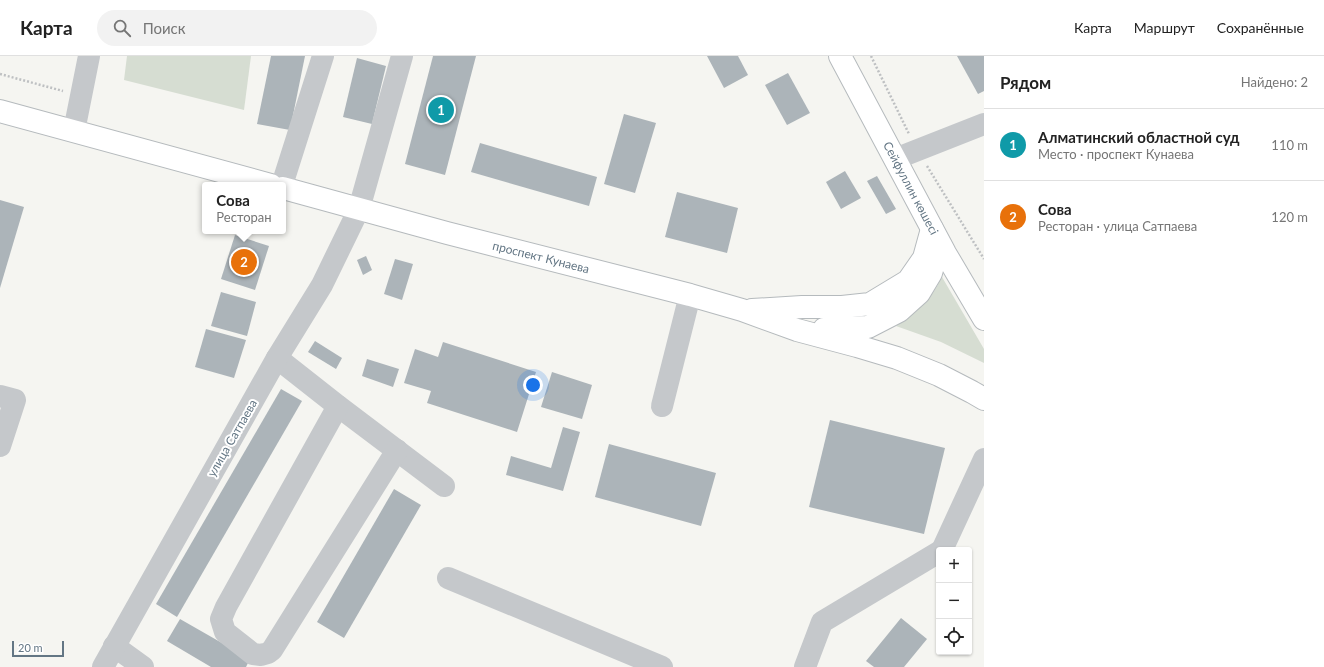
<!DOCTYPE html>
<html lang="ru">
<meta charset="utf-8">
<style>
:root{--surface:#fff;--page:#f2f2f2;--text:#222;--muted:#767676;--line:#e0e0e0;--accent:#eb491b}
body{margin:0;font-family:Lato,sans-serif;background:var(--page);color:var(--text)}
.controls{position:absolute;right:12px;bottom:12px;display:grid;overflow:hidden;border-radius:4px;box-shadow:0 1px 3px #0004}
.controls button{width:36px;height:36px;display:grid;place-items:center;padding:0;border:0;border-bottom:1px solid var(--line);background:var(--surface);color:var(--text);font:20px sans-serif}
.scale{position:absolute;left:12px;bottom:10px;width:52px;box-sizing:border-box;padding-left:4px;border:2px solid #637684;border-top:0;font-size:11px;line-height:14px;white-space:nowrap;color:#637684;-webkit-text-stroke:3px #fff;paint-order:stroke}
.you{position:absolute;left:533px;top:329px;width:14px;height:14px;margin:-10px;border:3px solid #fff;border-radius:50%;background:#1a73e8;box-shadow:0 0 0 6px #1a73e833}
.badge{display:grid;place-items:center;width:26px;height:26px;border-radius:50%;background:var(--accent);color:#fff;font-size:13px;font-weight:700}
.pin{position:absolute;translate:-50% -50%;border:2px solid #fff;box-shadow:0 1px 4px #0006}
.popup{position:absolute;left:202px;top:126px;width:84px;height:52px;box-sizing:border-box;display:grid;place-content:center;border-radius:4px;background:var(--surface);filter:drop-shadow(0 1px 3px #0005);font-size:13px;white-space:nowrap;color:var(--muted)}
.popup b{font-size:15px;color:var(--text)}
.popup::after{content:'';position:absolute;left:50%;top:100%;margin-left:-8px;border:8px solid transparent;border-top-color:var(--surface)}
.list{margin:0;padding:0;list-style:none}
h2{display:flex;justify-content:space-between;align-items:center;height:52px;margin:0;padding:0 16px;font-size:17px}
h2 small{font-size:13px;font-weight:400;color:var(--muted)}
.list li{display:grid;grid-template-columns:26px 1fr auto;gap:12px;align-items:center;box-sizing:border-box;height:72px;padding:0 16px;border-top:1px solid var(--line)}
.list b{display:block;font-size:15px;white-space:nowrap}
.list p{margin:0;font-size:13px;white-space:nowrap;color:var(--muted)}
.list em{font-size:13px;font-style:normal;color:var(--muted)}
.icon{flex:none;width:22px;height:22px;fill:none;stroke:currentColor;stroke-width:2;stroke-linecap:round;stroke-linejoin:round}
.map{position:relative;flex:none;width:984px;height:611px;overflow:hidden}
header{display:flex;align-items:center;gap:24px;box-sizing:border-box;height:56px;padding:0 20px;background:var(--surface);border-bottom:1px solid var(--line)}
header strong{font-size:19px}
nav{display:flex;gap:22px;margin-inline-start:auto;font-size:14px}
.search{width:280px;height:36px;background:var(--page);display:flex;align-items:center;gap:10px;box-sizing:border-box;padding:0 14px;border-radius:22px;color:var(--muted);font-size:15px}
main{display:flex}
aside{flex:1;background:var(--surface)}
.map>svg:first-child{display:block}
.green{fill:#d6ddd2}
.building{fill:#acb4b9}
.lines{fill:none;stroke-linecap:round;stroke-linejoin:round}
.major-casing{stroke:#b5babd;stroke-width:24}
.path{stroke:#bec0c2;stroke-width:2.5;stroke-dasharray:2 2;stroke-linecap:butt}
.minor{stroke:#c5c8cb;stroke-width:22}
.major{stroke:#fff;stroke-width:22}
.labels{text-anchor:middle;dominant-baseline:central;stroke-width:4;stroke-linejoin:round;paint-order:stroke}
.street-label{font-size:12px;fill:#637684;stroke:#fff}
</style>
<header>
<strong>Карта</strong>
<div class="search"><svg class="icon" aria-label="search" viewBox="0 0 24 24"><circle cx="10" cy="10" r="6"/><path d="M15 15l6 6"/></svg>Поиск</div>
<nav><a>Карта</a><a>Маршрут</a><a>Сохранённые</a></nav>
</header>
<main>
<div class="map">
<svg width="984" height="611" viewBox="0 0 984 611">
<rect width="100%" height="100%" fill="#f5f5f1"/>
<g class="green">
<path d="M 127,0 L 251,0 L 244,54 L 124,24 Z"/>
<path d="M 942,221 L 984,293 L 984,307 L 941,286 L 896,270 C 918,255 930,245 942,221 Z"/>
</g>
<g class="building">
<path d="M 271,0 L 305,0 L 290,74 L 257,68 Z"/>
<path d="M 433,0 L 476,0 L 445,119 L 405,108 Z"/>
<path d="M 707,0 L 738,0 L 748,19 L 724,32 Z"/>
<path d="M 957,0 L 984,0 L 984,35 L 978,38 Z"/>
<path d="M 357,2 L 386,10 L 372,68 L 343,61 Z"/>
<path d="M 788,17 L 810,57 L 787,69 L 765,29 Z"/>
<path d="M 624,58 L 656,67 L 635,137 L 604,128 Z"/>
<path d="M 480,87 L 597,121 L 589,150 L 471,116 Z"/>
<path d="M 845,115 L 861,142 L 841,153 L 826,126 Z"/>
<path d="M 877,120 L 896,153 L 886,158 L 867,125 Z"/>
<path d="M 677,136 L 738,152 L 727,197 L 665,181 Z"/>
<path d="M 0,144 L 24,151 L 0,232 Z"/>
<path d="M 235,179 L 269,190 L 255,234 L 221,223 Z"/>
<path d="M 366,200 L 372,214 L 363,219 L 357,204 Z"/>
<path d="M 395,203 L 413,208 L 402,244 L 384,238 Z"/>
<path d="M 221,236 L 256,246 L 247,280 L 211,270 Z"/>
<path d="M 206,273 L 246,284 L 234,322 L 195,311 Z"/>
<path d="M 315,285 L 342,302 L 336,313 L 308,296 Z"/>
<path d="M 443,286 L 536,316 L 517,376 L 427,347 L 431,335 L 404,327 L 415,293 L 438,301 Z"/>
<path d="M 367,303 L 399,313 L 393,331 L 362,320 Z"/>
<path d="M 552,316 L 592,329 L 582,363 L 541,351 Z"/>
<path d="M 281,333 L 302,345 L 177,561 L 156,548 Z"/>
<path d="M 830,364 L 945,392 L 924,478 L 809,451 Z"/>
<path d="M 563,371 L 580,376 L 563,435 L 506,419 L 511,400 L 551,412 Z"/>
<path d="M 609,388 L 716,417 L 701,470 L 595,441 Z"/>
<path d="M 394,433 L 421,449 L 344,582 L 317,566 Z"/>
<path d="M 901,562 L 927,583 L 904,611 L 874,611 L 866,605 Z"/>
<path d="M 180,563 L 250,603 L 246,611 L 211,611 L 167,585 Z"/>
</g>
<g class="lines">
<g class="major-casing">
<g id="major">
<path d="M 840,0 L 945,197 L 984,263"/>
<path d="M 0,55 L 271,129"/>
<path d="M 283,132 L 447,177 L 690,239 L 742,254 L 797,274 L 857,290 L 897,302 L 939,319 L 972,336 L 984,343"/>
<path d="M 752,254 L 802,251 L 842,251 L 870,248 L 908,225 L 924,202 L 932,173"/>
<path d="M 824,273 L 868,271 L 899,255 L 919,237 L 931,217 L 935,203"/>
</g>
</g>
<g class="path">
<path d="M 871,0 L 909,78"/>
<path d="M 0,18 L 63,35"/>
<path d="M 927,110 L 984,203"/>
</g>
<g class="minor">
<path d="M 74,75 L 89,0"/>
<path d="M 895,103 L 984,68"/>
<path d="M 282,129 L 323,0"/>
<path d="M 277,302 L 338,350 L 444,430"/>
<path d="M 0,340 L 15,344 L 0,390"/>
<path d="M 338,350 L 226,551 L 221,563 L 225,576 L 253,598 L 261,599 L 268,597 L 272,594 L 397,394"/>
<path d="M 662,350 L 690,239"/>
<path d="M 942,494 L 984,403"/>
<path d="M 448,522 L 662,611"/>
<path d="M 114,590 L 143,611"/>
<path d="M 103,611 L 277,302 L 322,229 L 359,153 L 402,0"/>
<path d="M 805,611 L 822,566 L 939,496"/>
</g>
<use href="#major" class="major"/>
</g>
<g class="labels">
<g class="street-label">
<text transform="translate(911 132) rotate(62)">Сейфуллин көшесі</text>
<text transform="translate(541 201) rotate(14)">проспект Кунаева</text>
<text transform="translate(232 382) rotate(-60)">улица Сатпаева</text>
</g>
</g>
</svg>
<div class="controls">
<button>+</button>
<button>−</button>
<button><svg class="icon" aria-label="locate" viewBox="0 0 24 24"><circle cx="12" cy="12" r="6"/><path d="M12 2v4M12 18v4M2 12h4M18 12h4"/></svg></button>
</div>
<div class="scale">20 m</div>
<div class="you"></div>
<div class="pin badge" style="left:441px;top:54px;background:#0f9aa8">1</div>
<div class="pin badge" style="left:244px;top:206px;background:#e8710a">2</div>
<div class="popup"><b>Сова</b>Ресторан</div>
</div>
<aside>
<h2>Рядом<small>Найдено: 2</small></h2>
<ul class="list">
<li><span class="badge" style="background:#0f9aa8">1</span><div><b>Алматинский областной суд</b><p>Место · проспект Кунаева</p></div><em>110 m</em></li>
<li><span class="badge" style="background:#e8710a">2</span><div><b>Сова</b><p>Ресторан · улица Сатпаева</p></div><em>120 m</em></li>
</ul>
</aside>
</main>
